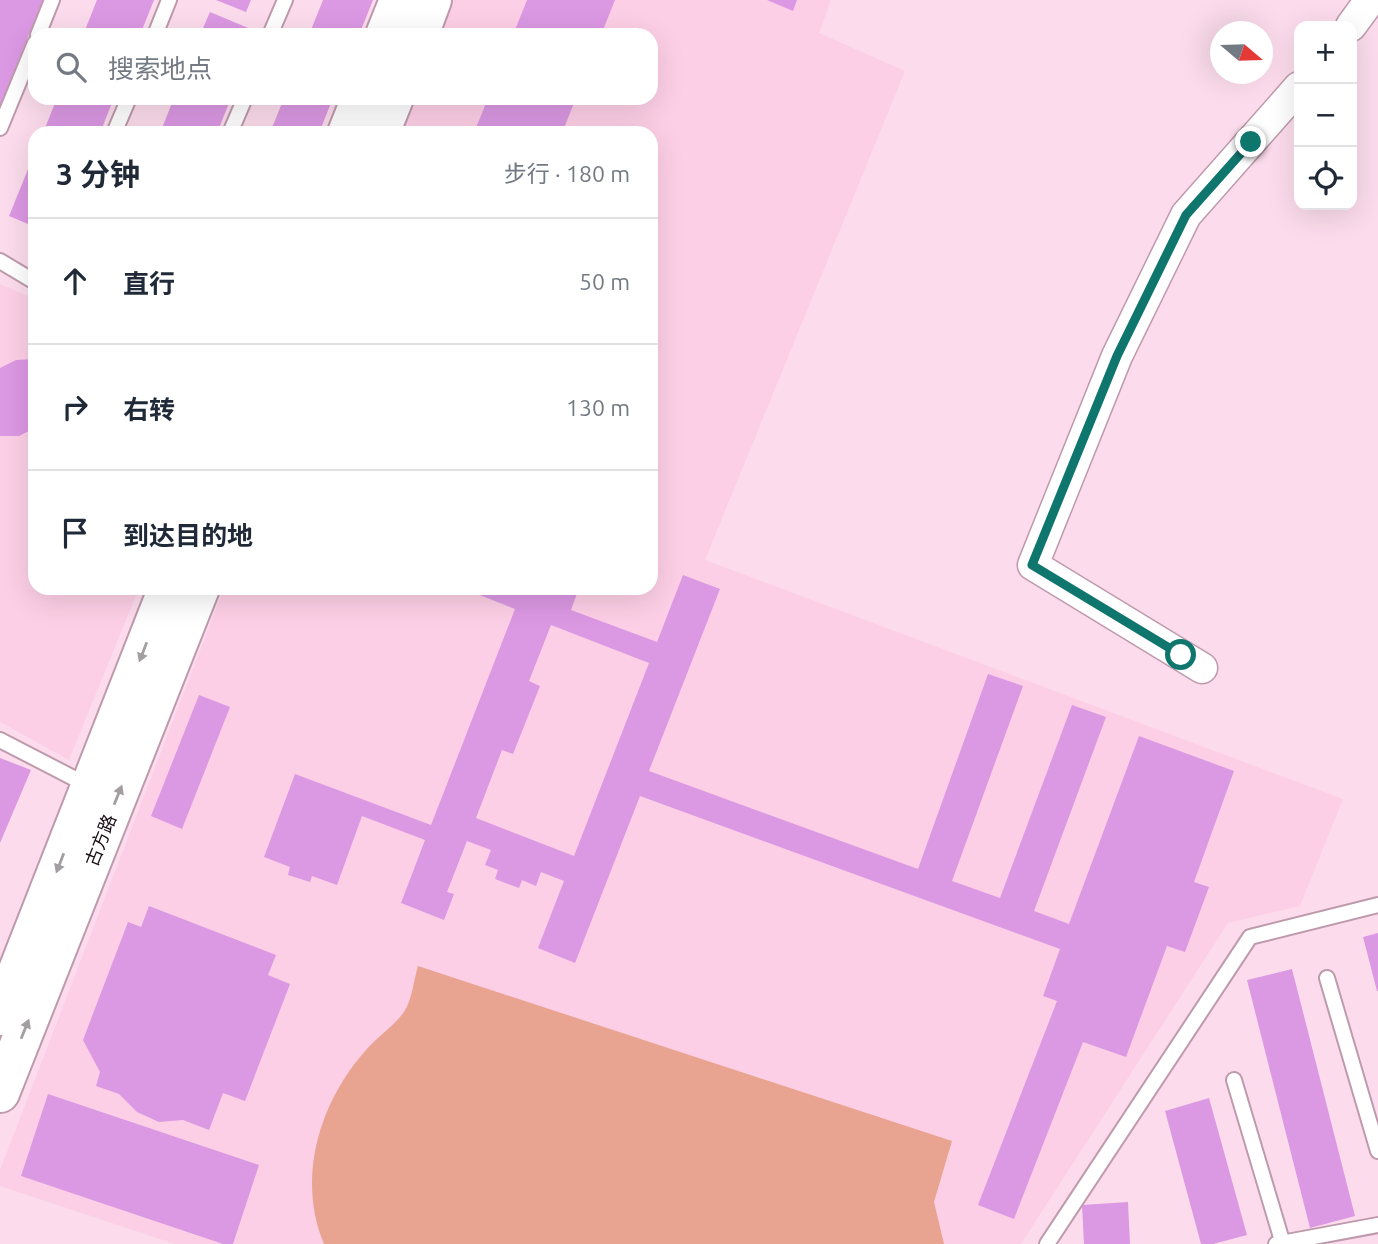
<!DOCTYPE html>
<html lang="zh">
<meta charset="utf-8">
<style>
:root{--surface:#fff;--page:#f2f2f3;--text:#1f2937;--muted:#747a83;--line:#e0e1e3}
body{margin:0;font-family:Ubuntu,"Noto Sans SC",sans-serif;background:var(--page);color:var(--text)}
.controls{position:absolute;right:21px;top:21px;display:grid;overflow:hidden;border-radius:14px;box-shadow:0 7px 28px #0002}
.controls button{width:63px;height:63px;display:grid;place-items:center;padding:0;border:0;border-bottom:2px solid var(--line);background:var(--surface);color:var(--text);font:35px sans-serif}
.compass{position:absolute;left:1210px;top:21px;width:63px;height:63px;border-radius:50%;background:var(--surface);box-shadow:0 7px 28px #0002;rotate:109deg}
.stop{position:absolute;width:21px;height:21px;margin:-16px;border:5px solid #0f766e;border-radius:50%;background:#fff}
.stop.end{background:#0f766e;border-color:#fff;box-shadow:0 2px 7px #0008}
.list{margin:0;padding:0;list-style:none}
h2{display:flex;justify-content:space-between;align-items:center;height:91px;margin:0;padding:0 28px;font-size:30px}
h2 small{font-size:23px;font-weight:400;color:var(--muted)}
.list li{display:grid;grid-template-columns:46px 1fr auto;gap:21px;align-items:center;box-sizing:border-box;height:126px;padding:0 28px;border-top:2px solid var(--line)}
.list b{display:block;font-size:26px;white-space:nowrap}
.list em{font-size:23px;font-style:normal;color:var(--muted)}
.icon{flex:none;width:38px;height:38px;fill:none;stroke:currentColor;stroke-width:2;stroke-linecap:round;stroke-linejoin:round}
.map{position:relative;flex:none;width:1378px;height:1244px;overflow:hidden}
.search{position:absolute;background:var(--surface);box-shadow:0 7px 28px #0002;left:28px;top:28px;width:630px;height:77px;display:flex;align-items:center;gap:18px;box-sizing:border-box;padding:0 24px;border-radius:21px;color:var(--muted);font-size:26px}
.panel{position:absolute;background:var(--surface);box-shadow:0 7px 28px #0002;left:28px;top:126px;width:630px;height:469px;border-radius:21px}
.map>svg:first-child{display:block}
.built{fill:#fdcfe6}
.green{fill:#e9a391}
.building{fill:#db98e3;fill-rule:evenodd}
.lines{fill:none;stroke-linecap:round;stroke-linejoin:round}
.lane-casing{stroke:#be9aac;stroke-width:18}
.street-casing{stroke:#be9aac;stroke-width:33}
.secondary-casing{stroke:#be9aac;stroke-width:42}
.lane{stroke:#fff;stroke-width:14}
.street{stroke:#fff;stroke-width:30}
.secondary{stroke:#fff;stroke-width:38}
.oneway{fill:#a39ea1}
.route{stroke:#0f766e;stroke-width:9}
.labels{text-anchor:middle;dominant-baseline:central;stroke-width:5;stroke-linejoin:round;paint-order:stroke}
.street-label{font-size:18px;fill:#190c13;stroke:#fff}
</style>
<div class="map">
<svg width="1378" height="1244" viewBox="0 0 1378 1244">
<rect width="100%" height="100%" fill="#fcdcec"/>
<g class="built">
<path d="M 449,0 L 831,0 L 819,33 L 905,71 L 705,560 L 1343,799 L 1300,906 L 1228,923 L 1021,1244 L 175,1244 L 0,1186 L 0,1170 L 224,588 L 651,588 L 651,133 L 398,133 L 412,98 L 651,98 L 651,35 L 436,35 Z"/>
<path d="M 0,284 L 35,299 L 35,588 L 139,588 L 69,760 L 0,722 Z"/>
</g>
<path class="green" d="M 418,966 L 952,1141 L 934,1202 L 944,1244 L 324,1244 C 296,1178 320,1101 366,1050 C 377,1037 394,1026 404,1012 C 412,1000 414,979 418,966 Z"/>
<g class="building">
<path d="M 0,0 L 43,0 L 0,106 Z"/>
<path d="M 97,0 L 154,0 L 140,35 L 83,35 Z"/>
<path d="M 216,0 L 251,0 L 246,12 Z"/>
<path d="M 323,0 L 373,0 L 359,35 L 309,35 Z"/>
<path d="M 527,0 L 615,0 L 601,35 L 513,35 Z"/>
<path d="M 767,0 L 797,0 L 793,11 Z"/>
<path d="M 210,12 L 258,32 L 257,35 L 200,35 Z"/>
<path d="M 57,98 L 114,98 L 100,133 L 43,133 Z"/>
<path d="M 174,98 L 231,98 L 217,133 L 160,133 Z"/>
<path d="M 284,98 L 333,98 L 319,133 L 270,133 Z"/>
<path d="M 488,98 L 576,98 L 562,133 L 474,133 Z"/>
<path d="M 35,152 L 35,227 L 9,216 Z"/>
<path d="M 35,359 L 35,428 L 19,436 L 0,436 L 0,368 L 16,360 Z"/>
<path d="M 683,575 L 720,589 L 649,771 L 918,869 L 988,674 L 1023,686 L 952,881 L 1000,898 L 1072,705 L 1106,717 L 1034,911 L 1069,924 L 1139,736 L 1234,771 L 1194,882 L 1209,887 L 1185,952 L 1167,946 L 1126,1057 L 1083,1042 L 1014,1219 L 978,1205 L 1057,1001 L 1043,996 L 1060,949 L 640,796 L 575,963 L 538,948 L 564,881 L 541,872 L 536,886 L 522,880 L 519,888 L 495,879 L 498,870 L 485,865 L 491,850 L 467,841 L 447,892 L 454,894 L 444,920 L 401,903 L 425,840 L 362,816 L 337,885 L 312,876 L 310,882 L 288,875 L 290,867 L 264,857 L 295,774 L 431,825 L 515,609 L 462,588 L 512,588 L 522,592 L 523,588 L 579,588 L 571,610 L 657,642 ZM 551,625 L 649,663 L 574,856 L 476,818 L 502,750 L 513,754 L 540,686 L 529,681 Z"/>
<path d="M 199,695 L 230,707 L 182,829 L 151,816 Z"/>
<path d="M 0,758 L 31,770 L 0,843 Z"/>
<path d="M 149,906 L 276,955 L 268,975 L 290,984 L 245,1101 L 223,1093 L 209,1130 L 183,1120 L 159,1122 L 137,1112 L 119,1094 L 96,1086 L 100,1072 L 83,1040 L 128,922 L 141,927 Z"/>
<path d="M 1378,933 L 1378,991 L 1377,991 L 1363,937 Z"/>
<path d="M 1292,969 L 1355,1216 L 1310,1228 L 1247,980 Z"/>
<path d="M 48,1094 L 259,1165 L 233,1244 L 223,1244 L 21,1176 Z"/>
<path d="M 1209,1098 L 1247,1235 L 1213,1244 L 1201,1244 L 1165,1111 Z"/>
<path d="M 1128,1202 L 1130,1244 L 1084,1244 L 1082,1205 Z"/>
</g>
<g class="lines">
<g class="lane-casing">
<g id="lane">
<path d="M 38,35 L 52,0"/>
<path d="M 155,35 L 169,0"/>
<path d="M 270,35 L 285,0"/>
<path d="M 0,128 L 35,43"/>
<path d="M 114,133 L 129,98"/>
<path d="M 230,133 L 245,98"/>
<path d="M 0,261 L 35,282"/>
<path d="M 0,740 L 89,786"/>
<path d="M 1327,978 L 1378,1151"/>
<path d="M 1234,1080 L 1283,1244"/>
<path d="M 1047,1244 L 1250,937 L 1378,905"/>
<path d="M 1276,1244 L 1378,1225"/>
</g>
</g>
<g class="street-casing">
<g id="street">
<path d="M 1351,26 L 1370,0"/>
<path d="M 1202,668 L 1033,565 L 1117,356 L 1186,215 L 1299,87"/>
</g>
</g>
<g class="secondary-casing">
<g id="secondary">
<path d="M 385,35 L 399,0"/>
<path d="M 419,35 L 432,0"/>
<path d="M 347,133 L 361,98"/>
<path d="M 380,133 L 394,98"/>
<path d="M 0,1016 L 168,588"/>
<path d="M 0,1093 L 200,588"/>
</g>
</g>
<use href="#lane" class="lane"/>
<use href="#street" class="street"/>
<use href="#secondary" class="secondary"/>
</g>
<defs><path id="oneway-solid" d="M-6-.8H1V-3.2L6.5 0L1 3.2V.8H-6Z" transform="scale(1.75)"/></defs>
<g class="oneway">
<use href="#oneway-solid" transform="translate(143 652) rotate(111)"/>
<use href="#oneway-solid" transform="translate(118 795) rotate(-68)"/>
<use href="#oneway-solid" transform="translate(60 863) rotate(111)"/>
<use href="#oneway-solid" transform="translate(25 1029) rotate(-68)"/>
</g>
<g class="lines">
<path class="route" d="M 1181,655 L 1032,565 L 1117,356 L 1186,215 L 1251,142"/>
</g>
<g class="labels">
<g class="street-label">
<text transform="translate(100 840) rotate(-68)">古方路</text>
</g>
</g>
</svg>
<div class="controls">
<button>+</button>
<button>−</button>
<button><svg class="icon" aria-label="locate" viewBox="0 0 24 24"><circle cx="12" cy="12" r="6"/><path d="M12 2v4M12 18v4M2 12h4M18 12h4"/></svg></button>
</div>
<svg class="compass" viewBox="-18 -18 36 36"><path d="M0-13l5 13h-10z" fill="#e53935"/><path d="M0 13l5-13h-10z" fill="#747a83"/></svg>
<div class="stop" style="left:1181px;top:655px"></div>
<div class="stop end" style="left:1251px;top:142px"></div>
<div class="search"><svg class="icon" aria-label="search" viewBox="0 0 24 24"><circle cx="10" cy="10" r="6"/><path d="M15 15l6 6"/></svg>搜索地点</div>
<section class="panel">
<h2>3 分钟<small>步行 · 180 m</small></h2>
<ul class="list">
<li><svg class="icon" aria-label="ahead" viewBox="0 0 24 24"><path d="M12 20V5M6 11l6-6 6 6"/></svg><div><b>直行</b></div><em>50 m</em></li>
<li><svg class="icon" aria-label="right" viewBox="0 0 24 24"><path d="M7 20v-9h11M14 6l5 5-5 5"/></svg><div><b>右转</b></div><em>130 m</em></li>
<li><svg class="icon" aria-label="arrive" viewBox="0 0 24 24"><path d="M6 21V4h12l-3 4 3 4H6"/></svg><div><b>到达目的地</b></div></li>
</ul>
</section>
</div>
